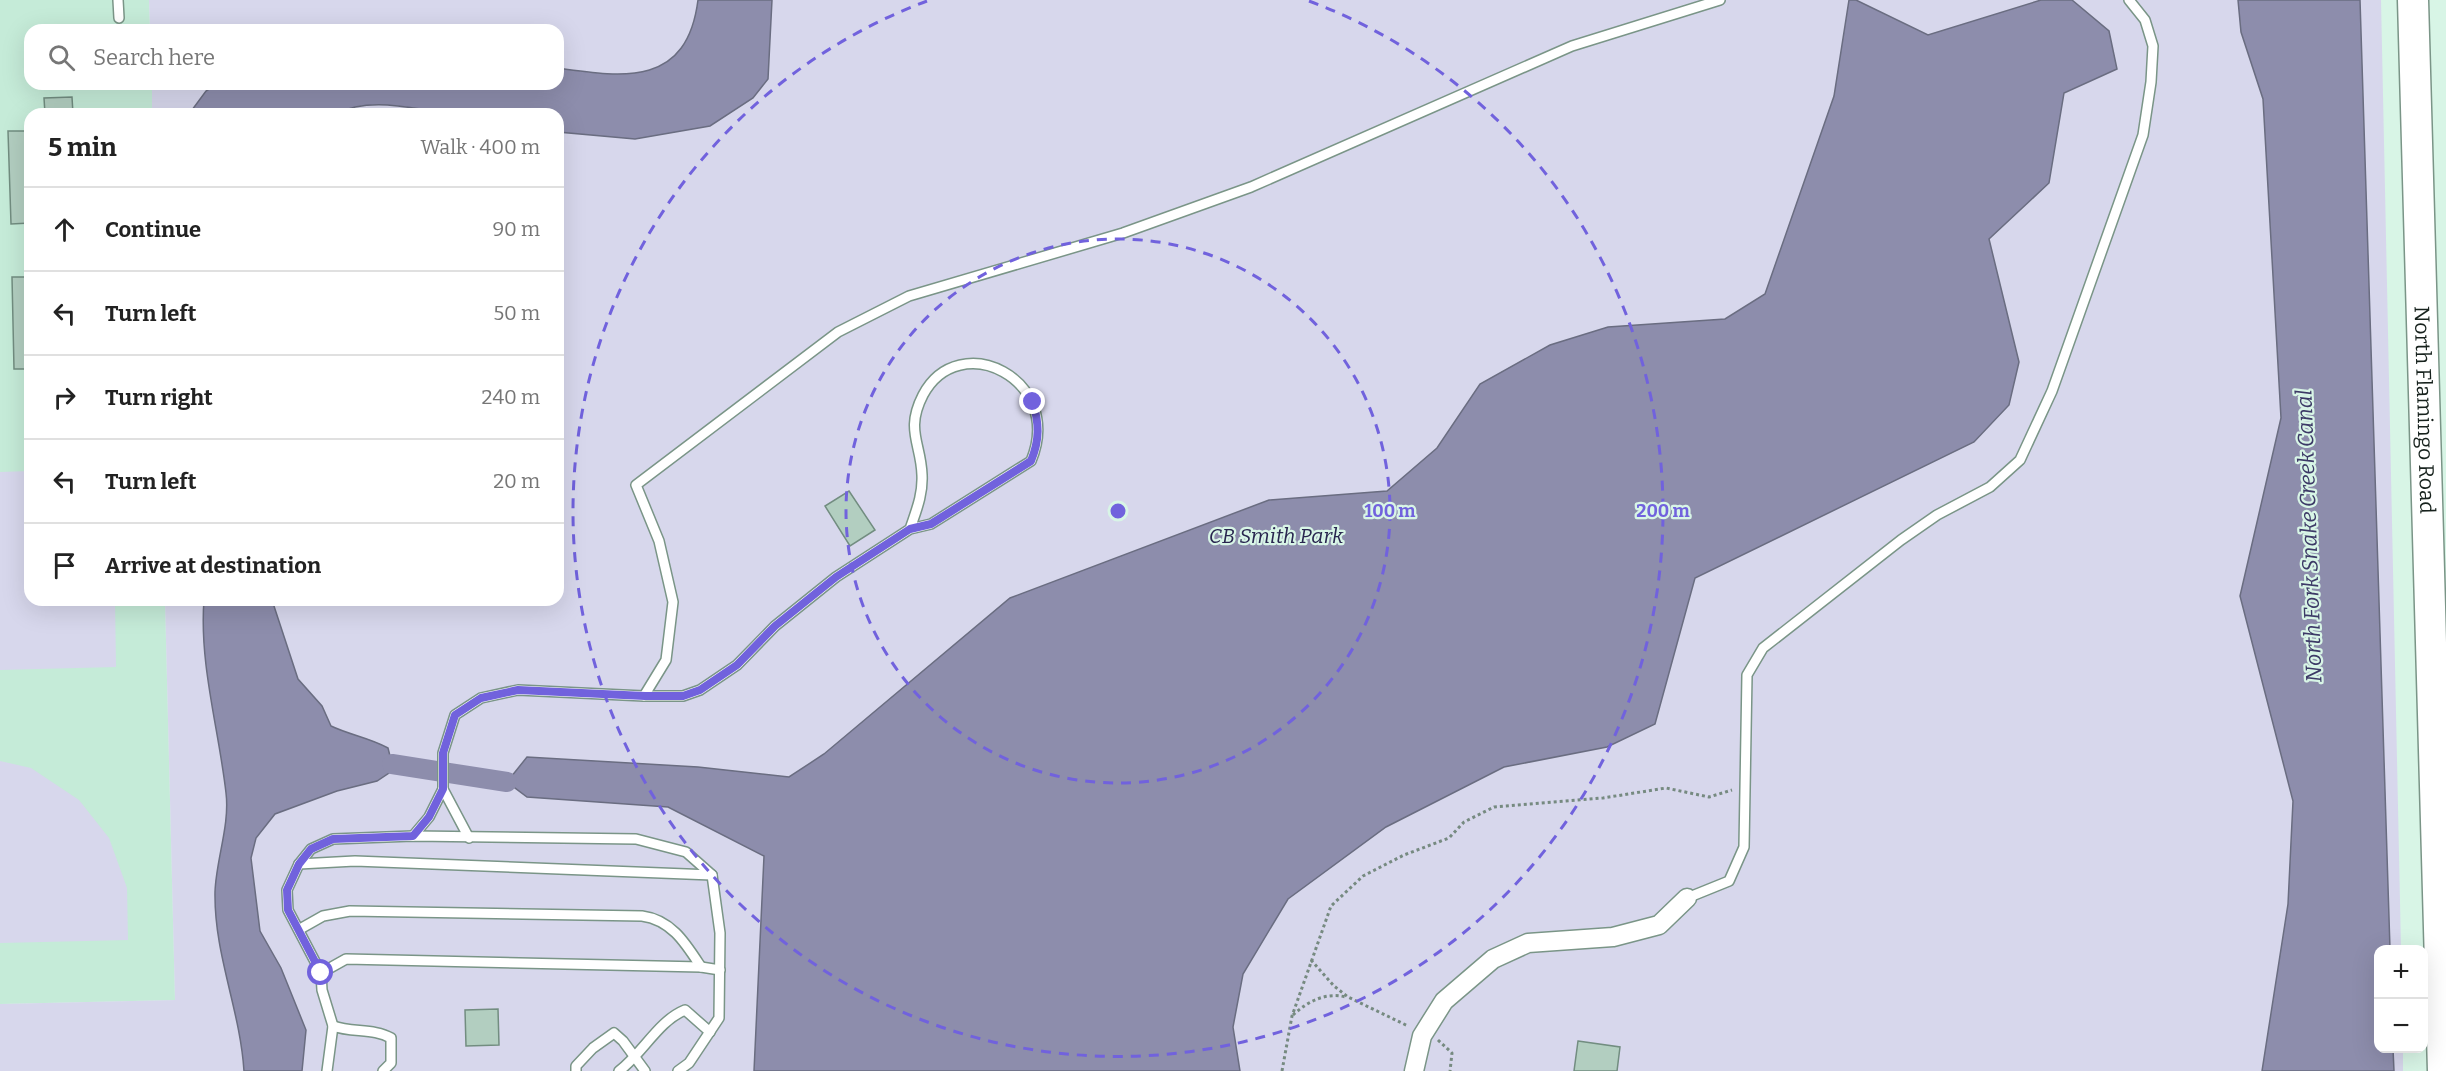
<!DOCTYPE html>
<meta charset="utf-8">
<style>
:root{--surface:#fff;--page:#f2f2f2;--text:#222;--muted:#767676;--line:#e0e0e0}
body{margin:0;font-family:Bitter,serif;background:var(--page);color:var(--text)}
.controls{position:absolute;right:18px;bottom:18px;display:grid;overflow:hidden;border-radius:12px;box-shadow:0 6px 24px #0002}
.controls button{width:54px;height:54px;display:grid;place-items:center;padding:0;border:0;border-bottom:2px solid var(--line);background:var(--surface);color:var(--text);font:30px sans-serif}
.stop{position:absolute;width:18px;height:18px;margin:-14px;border:4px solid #7162dd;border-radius:50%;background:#fff}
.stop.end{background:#7162dd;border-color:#fff;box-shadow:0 2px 6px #0008}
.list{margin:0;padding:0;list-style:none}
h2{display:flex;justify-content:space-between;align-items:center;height:78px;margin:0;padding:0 24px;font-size:26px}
h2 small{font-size:20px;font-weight:400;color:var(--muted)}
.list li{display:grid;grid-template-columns:39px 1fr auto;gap:18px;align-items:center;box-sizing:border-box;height:84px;padding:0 24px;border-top:2px solid var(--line)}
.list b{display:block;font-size:22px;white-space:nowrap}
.list em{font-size:20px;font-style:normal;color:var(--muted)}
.icon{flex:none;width:33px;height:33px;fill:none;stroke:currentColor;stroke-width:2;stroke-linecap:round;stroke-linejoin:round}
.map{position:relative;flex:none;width:2446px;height:1071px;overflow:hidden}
.search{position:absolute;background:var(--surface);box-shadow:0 6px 24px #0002;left:24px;top:24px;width:540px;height:66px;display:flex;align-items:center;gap:15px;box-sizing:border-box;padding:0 21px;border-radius:18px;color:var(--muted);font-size:22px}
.panel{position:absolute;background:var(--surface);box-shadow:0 6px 24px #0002;left:24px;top:108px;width:540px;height:498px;border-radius:18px}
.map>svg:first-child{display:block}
.built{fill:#c5ebd8}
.green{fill:#d7d7ec}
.water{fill:#8d8dac;stroke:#6a6d81;stroke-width:1.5}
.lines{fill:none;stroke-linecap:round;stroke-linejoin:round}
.canal{stroke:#8d8dac;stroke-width:20}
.building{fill:#b2cec0;stroke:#728d80;stroke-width:1.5}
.service-casing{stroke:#7a9587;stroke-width:12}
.minor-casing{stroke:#7a9587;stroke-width:21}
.trunk-casing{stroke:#7a9587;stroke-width:33}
.path{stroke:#768a80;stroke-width:3;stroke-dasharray:3 3;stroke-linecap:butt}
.service{stroke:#fff;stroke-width:9}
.minor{stroke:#fff;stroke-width:18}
.trunk{stroke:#fff;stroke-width:30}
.route{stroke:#7162dd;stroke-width:8}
.ring{fill:none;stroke:#7162dd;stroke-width:3;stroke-dasharray:10 8}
.labels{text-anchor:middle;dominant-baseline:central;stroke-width:4.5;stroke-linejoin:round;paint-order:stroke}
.street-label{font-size:21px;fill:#17221d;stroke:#d8f5e6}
.park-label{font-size:21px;font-style:italic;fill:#28254f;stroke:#d8f5e6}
.water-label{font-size:22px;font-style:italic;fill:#3c3966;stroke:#d8f5e6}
.centre{fill:#7162dd;stroke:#d8f5e6;stroke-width:3}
.ring-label{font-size:18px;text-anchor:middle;font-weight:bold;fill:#7162dd;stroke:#d8f5e6;stroke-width:4.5;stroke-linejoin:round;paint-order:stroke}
</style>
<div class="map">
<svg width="2446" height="1071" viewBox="0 0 2446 1071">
<rect width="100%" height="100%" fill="#d8f5e6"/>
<path class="built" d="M 0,0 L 149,0 L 150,30 L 30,30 L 30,84 L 152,84 L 152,114 L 30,114 L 30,600 L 165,600 L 175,1000 L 0,1004 Z"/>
<g class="green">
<path d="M 149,0 L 2381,0 L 2401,949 L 2378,950 L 2378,1048 L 2403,1049 L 2403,1071 L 0,1071 L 0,1004 L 175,1000 L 165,600 L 558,600 L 558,114 L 152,114 L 152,84 L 558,84 L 558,30 L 150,30 Z"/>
<path d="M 30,471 L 30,600 L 115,600 L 116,667 L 0,670 L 0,472 Z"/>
<path d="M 0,761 L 31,768 L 79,800 L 109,838 L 127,888 L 128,940 L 0,943 Z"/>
</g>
<g class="water">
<path d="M 698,0 L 772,0 L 768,79 L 753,98 L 710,126 L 635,139 L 558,132 L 558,114 C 526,114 493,116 461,114 C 420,112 375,94 335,114 L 189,114 L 206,91 L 217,84 L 558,84 L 558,68 C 626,78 687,86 698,0 Z"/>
<path d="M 1849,0 L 1856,0 L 1928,35 L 2041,0 L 2072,0 L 2109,31 L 2117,69 L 2064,93 L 2049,183 L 1989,239 L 2019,362 L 2009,405 L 1974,442 L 1695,578 L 1655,724 L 1607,747 L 1504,767 L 1386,827 L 1288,899 L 1243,974 L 1233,1027 L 1240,1071 L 754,1071 L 764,856 L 668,807 L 527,797 L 507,782 L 527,757 L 698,767 L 789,777 L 824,754 L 1010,598 L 1269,500 L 1387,491 L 1437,448 L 1480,384 L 1550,345 L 1608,327 L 1725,319 L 1765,294 L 1834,96 Z"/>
<path d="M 2238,0 L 2360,0 L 2390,949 L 2378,950 L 2378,1048 L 2393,1049 L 2394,1071 L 2262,1071 L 2288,904 L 2293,801 L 2240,596 L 2281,418 L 2263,99 L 2241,32 Z"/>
<path d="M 204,600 L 272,600 L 298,679 L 322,706 L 331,726 C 350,735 370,738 388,748 L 392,764 L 389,773 L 377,781 L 337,791 L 275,814 L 256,838 L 251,858 L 260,931 L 281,968 L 306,1030 L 302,1071 L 244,1071 C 240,1009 214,955 215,892 C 216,860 230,825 226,793 C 219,730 199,664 204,600 Z"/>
</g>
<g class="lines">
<path class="canal" d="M 392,764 L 507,782"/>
</g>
<g class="building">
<path d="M 72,97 L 73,114 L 45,114 L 44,98 Z"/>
<path d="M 8,131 L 30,131 L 30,223 L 11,224 Z"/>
<path d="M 12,277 L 30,277 L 30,369 L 14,369 Z"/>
<path d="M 849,491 L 875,530 L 850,546 L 825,506 Z"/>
<path d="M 498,1009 L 499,1045 L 466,1046 L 465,1010 Z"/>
<path d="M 1578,1041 L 1620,1047 L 1617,1071 L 1574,1071 Z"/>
</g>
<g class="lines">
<g class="service-casing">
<g id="service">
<path d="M 118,0 L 119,18"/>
<path d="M 644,696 L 666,660 L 673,602 L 659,541 L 636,485 L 838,332 L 909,296 L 1123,233 L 1251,187 L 1572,46 L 1720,0"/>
<path d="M 413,836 L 429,817 L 443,789"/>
<path d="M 469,838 L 443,789 L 443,753 L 455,715 L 481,698 L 518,690 L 644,696 L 683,696 L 700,690 L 737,665 L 775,626 L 836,577 L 910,529 L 931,524 L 1031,461 C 1065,379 959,327 923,395 C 905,430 921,443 922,475 C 923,495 916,511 910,529"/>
<path d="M 299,864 L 355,861 L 712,875"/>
<path d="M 1687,898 L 1729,881 L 1744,847 L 1747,675 L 1763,648 L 1901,540 L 1937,515 L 1990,487 L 2020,460 L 2052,391 L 2143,135 L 2151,82 L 2153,46 L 2145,20 L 2129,0"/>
<path d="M 300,929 L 323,916 L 350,911 L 642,916 C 672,920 686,944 701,967"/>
<path d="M 321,973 L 346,959 L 701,967 L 720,970"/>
<path d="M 333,1026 C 352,1033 374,1028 391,1038 L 391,1063 L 383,1071"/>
<path d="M 327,1071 L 333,1026 L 322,990 L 321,973 L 288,910 L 287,890 L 299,864 L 311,849 L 333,839 L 413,836 L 636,839 L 686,852 L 712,875 L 720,933 L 719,1018 L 689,1063 L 678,1071"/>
<path d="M 576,1071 L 576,1066 L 593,1048 L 614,1033 L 623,1041 L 645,1071"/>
<path d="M 619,1071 C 643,1053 658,1021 685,1010 L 710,1032"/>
</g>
</g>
<g class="minor-casing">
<path id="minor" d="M 1414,1071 L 1422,1036 L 1444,1001 L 1493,959 L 1528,943 L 1613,937 L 1659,925 L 1687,898"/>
</g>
<g class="trunk-casing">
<g id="trunk">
<path id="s1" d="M 2413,0 L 2443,1071"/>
</g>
</g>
<g class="path">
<path d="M 1311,960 L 1334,986 L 1348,997 L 1408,1026"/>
<path d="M 1293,1015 C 1308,1001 1326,992 1346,997"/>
<path d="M 1438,1040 L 1452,1053 L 1450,1071"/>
<path d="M 1282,1071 L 1292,1016 L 1331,906 L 1363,876 L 1404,855 L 1449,838 L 1464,822 L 1494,807 L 1603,798 L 1666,788 L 1709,797 L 1732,790"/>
</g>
<use href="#service" class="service"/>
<use href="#minor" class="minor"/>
<use href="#trunk" class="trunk"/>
</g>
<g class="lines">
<path class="route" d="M 321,973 L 288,910 L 287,890 L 299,864 L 311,849 L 333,839 L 413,836 L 429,817 L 443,789 L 443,753 L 455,715 L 481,698 L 518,690 L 645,696 L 683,696 L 700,690 L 737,665 L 775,626 L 836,577 L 910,529 L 931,524 L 1031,461 C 1040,439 1039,424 1033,402"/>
</g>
<g class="ring">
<circle cx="1118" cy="511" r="272"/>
<path d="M1309 1A545 545 0 1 1 927 1"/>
</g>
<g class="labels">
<g class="street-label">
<text stroke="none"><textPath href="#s1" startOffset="410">North Flamingo Road</textPath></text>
</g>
<g class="park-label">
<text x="1276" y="536">CB Smith Park</text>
</g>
<g class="water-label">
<text transform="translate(2309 536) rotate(-92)">North Fork Snake Creek Canal</text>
</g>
</g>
<circle cx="1118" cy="511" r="9" class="centre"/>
<g class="ring-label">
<text x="1390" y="517">100 m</text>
<text x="1663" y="517">200 m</text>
</g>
</svg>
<div class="controls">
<button>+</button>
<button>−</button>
</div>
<div class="stop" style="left:321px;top:973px"></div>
<div class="stop end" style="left:1033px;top:402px"></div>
<div class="search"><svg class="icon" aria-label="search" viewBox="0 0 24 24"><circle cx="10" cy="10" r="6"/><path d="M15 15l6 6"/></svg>Search here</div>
<section class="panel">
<h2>5 min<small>Walk · 400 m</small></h2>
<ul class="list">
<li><svg class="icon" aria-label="ahead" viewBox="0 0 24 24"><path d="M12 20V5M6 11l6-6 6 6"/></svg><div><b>Continue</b></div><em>90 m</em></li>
<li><svg class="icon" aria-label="left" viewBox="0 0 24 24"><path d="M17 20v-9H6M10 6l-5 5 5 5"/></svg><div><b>Turn left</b></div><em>50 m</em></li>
<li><svg class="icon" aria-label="right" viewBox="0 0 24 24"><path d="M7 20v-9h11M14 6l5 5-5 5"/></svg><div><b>Turn right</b></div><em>240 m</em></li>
<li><svg class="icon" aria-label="left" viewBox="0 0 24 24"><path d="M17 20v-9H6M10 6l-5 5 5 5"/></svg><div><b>Turn left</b></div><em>20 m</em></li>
<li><svg class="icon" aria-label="arrive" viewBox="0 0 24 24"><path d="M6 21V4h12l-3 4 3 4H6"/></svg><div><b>Arrive at destination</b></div></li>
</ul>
</section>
</div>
